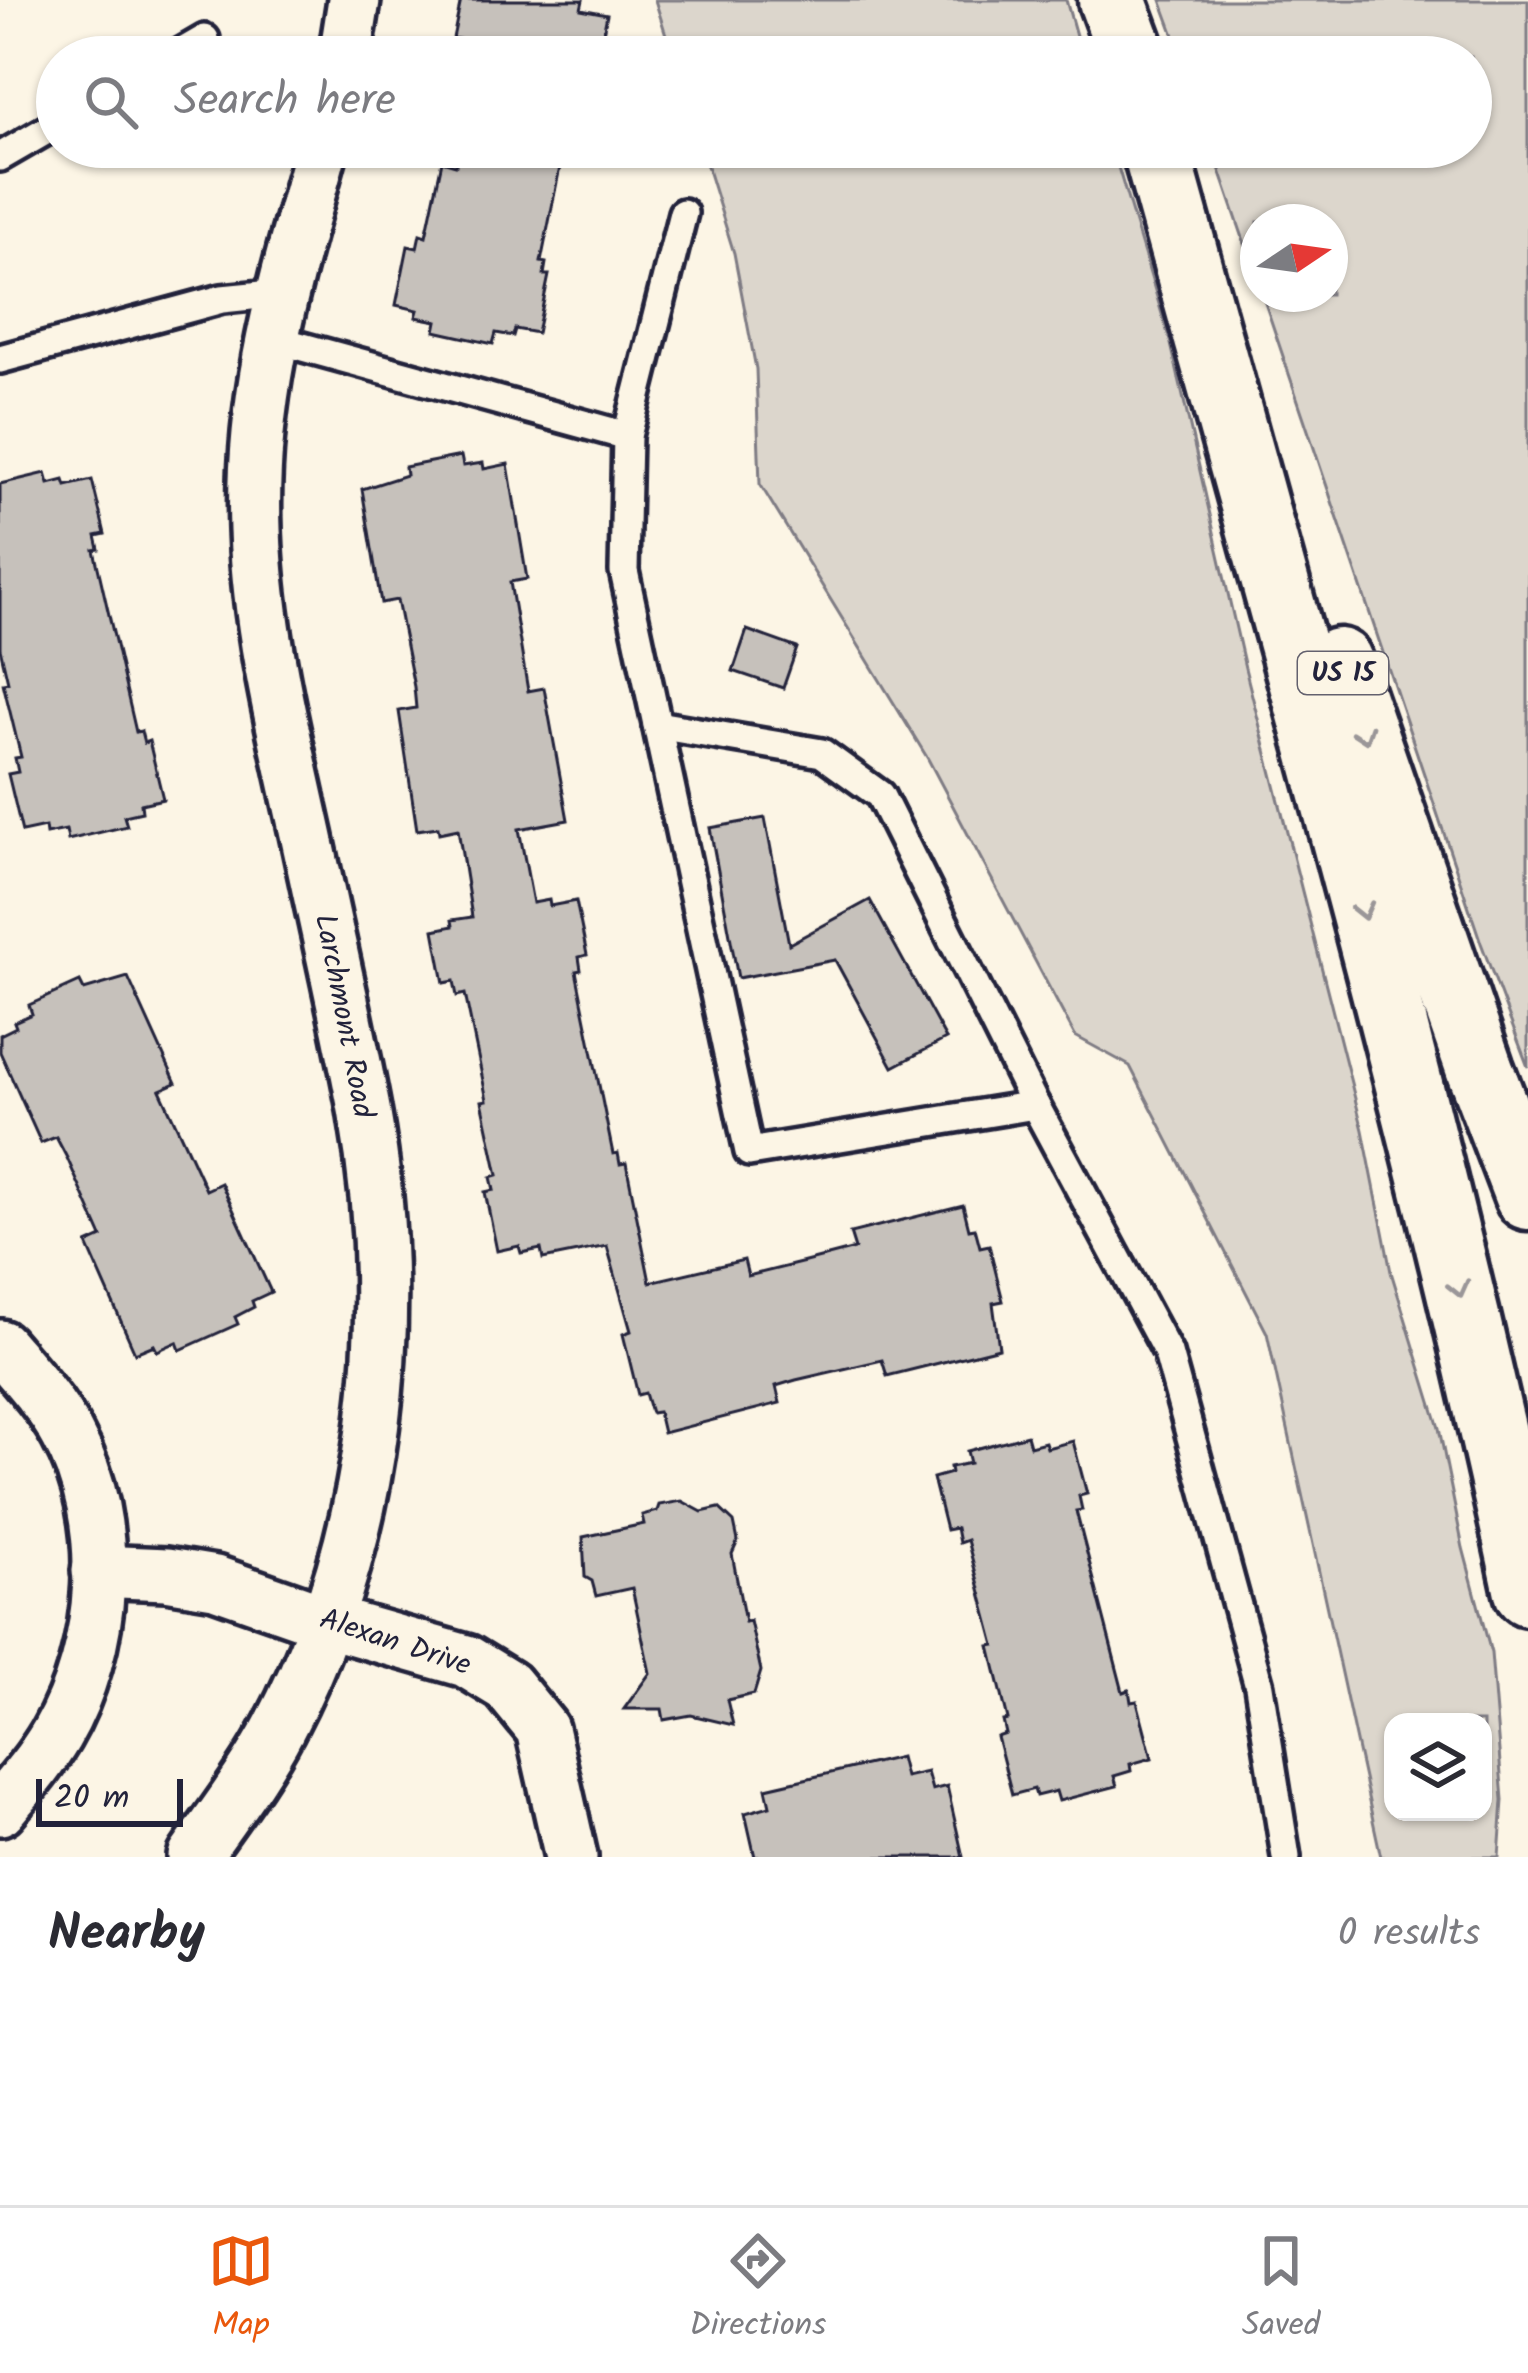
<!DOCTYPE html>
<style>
:root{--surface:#fff;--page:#f7f7f7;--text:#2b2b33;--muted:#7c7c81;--line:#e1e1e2;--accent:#ea580c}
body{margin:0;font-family:Kalam,sans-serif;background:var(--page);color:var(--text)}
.controls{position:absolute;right:36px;bottom:36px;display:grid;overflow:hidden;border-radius:24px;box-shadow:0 3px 9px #0004}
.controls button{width:108px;height:108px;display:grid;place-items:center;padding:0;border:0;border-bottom:3px solid var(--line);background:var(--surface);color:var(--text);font:60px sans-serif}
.compass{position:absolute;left:1240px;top:204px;width:108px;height:108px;border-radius:50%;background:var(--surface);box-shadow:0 3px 9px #0004;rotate:77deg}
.scale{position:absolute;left:36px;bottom:30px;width:147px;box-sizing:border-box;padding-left:12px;border:6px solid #22223b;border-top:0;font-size:33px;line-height:42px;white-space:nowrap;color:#22223b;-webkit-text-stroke:9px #fcf5e5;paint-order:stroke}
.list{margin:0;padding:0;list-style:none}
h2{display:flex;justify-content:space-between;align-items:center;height:156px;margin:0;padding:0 48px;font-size:51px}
h2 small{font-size:39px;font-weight:400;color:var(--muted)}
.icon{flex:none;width:66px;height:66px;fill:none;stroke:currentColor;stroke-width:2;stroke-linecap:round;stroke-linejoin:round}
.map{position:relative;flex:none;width:1528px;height:1857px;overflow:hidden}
.search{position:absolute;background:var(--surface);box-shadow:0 3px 9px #0004;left:36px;right:36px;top:36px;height:132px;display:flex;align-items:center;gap:30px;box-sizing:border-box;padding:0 42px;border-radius:66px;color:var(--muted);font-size:45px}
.sheet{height:348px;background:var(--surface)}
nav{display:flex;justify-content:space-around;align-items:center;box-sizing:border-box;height:168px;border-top:3px solid var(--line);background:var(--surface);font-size:33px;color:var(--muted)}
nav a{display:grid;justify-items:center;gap:6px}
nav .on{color:var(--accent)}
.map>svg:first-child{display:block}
.green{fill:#dcd6cc;stroke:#7f7c84;stroke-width:3;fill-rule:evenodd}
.building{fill:#c6c1bb;stroke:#22223b;stroke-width:3}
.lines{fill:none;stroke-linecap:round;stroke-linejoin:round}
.service-casing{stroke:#22223b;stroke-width:36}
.minor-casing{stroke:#22223b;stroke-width:60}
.motorway-casing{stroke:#22223b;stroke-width:75}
.service{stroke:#fcf5e5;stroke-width:27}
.minor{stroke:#fcf5e5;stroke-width:51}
.motorway{stroke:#fcf5e5;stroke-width:66}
.oneway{stroke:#9a9698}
.labels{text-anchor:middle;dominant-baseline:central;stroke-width:9;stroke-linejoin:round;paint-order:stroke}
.shield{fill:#fcf5e5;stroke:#63616e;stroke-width:3}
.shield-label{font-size:27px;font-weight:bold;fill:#22223b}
.street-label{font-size:30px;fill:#22223b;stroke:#fcf5e5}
</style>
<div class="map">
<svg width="1528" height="1857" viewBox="0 0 1528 1857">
<rect width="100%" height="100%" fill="#fcf5e5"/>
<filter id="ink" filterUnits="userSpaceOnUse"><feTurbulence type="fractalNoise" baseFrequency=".00833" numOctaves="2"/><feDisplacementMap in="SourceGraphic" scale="24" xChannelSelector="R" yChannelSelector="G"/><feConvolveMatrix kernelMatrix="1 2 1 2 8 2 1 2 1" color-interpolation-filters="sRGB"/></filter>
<g filter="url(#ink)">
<g class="green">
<path d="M 655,0 L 1066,0 L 1082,57 L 673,57 Z"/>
<path d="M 1161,0 L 1528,0 L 1528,1067 L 1481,943 L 1262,294 L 1330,294 L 1330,222 L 1258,222 L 1258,282 L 1212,147 L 1471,147 L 1471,57 L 1182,57 Z"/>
<path d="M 701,147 L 1112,147 L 1171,344 L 1245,668 L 1363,1130 L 1391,1272 L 1439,1428 L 1463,1548 L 1491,1653 L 1503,1800 L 1499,1857 L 1381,1857 L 1267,1333 L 1130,1066 L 1075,1036 L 928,759 L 760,484 L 756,369 L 734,253 ZM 1393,1722 L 1483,1722 L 1483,1812 L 1393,1812 Z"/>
</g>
<g class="building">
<path d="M 461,0 L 583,0 L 581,9 L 607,14 L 598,57 L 460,57 L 463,40 L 453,38 Z"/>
<path d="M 460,147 L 564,147 L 541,262 L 546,263 L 544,275 L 549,275 L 537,333 L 515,329 L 513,336 L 496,333 L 493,344 L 435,331 L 437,321 L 416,317 L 418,310 L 396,305 L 408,246 L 417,248 L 420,234 L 426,236 L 442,161 L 456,165 Z"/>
<path d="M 461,456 L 463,466 L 483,463 L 484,469 L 508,464 L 527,579 L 510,582 L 528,691 L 544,688 L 568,820 L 519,829 L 533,903 L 549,900 L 550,906 L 576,901 L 587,955 L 579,957 L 581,970 L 576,971 L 613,1154 L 618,1153 L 620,1164 L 626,1163 L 650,1282 L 744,1260 L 748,1276 L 805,1262 L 855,1249 L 850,1233 L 963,1205 L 969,1229 L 975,1228 L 980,1247 L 989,1245 L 1003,1301 L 993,1303 L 999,1348 L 887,1376 L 882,1360 L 796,1380 L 776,1386 L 780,1403 L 663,1433 L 658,1412 L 651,1413 L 645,1393 L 638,1395 L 623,1334 L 631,1331 L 607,1246 L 543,1259 L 541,1249 L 521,1253 L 519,1246 L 497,1251 L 485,1192 L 494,1190 L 491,1177 L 498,1175 L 482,1101 L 487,1100 L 465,994 L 457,996 L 454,981 L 444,983 L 434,930 L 453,926 L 452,920 L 472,917 L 458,829 L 439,833 L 438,827 L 417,830 L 399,711 L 416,708 L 414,687 L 397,600 L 381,603 L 362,489 L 406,475 L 405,467 Z"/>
<path d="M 46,473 L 49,484 L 64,480 L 66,486 L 92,480 L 105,534 L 96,536 L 99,549 L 94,550 L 136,732 L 141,731 L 144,743 L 149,741 L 163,799 L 141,804 L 142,812 L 124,816 L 127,826 L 68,840 L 66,830 L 46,834 L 45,827 L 22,832 L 8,774 L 18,772 L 15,758 L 21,757 L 3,683 L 8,682 L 0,648 L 0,484 Z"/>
<path d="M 747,630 L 797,648 L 783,688 L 733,671 Z"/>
<path d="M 765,818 L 789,944 L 870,900 L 946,1039 L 893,1067 L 835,960 L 738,978 L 710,828 Z"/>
<path d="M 128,977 L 176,1083 L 160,1090 L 206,1190 L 221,1183 L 271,1292 L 252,1301 L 254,1307 L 235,1317 L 238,1324 L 180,1350 L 177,1342 L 157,1351 L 154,1345 L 135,1353 L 87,1244 L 102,1237 L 67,1158 L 56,1137 L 41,1143 L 0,1052 L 0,1035 L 16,1027 L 14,1022 L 32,1014 L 29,1005 L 80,982 L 84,990 Z"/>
<path d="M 1027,1435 L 1030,1446 L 1045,1442 L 1047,1448 L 1073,1441 L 1087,1494 L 1079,1496 L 1082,1510 L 1076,1511 L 1123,1692 L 1129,1690 L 1131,1702 L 1137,1701 L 1152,1758 L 1130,1764 L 1131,1771 L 1114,1776 L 1117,1786 L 1059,1801 L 1056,1791 L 1036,1796 L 1034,1789 L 1012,1795 L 997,1737 L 1006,1734 L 1003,1721 L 1008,1720 L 990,1646 L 995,1645 L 967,1540 L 959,1543 L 956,1528 L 946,1530 L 933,1478 L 951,1473 L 950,1467 L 970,1463 L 967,1451 Z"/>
<path d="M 682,1501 L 702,1512 L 719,1508 L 734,1522 L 738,1541 L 732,1554 L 745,1622 L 750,1621 L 761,1671 L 754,1694 L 727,1700 L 733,1725 L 691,1715 L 664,1720 L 662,1709 L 624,1709 L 650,1673 L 632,1588 L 596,1596 L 592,1581 L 585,1577 L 583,1537 L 644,1524 L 642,1515 L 657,1511 L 659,1505 Z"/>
<path d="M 900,1757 L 905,1777 L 927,1772 L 932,1790 L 947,1786 L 963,1857 L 755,1857 L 745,1813 L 770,1806 L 766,1788 Z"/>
</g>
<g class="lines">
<g class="service-casing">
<g id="service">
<path d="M 174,57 L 205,39"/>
<path d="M 0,157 L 57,124"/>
<path d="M 683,213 L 627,436 L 624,571 L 749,1152 L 1035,1105"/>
<path d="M 270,338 L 627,436"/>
<path d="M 0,359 L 222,299 L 282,293"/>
<path d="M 657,725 L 822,753 L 880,795 L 1035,1105 L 1168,1353 L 1259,1686 L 1286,1857"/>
</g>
</g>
<g class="minor-casing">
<g id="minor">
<path d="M 345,57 L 354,0"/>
<path d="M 0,1346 C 23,1373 50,1402 67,1434 C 116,1523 106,1649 56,1735 C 40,1762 20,1785 0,1809"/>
<path d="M 98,1571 L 166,1574 L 215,1582 L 326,1621 L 466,1661 L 507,1686 L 542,1729 L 571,1857"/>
<path d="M 194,1857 C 223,1815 255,1774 279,1728 C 378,1540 401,1317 364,1109 C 348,1023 328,937 310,852 C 287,745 259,639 255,530 C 250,389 286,280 322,147"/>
</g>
</g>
<g class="motorway-casing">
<g id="motorway">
<path d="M 1112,0 L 1133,57"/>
<path d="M 1155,147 C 1287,626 1425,1106 1528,1592"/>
<path d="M 1339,662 L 1480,1070 L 1528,1196"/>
</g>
</g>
<use href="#service" class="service"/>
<use href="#minor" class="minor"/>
<use href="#motorway" class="motorway"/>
</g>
<defs><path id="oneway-chevron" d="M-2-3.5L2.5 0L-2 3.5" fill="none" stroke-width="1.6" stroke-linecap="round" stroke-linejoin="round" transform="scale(3)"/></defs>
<g class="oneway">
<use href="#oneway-chevron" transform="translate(1364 735) rotate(71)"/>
<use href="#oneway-chevron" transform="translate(1363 911) rotate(76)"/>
<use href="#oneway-chevron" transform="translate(1459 1289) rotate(76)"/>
</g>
</g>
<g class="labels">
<rect class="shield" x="1298" y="652" width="90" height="42" rx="9"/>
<g class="shield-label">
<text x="1343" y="673">US 15</text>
</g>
<g class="street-label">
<text transform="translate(343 1016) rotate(79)">Larchmont Road</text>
<text transform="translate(395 1643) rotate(18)">Alexan Drive</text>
</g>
</g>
</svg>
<div class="controls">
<button><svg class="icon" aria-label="layers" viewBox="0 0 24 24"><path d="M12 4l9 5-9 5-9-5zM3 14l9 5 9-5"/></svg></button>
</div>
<svg class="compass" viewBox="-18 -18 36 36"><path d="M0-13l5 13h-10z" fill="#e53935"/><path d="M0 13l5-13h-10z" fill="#7c7c81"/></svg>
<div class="scale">20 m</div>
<div class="search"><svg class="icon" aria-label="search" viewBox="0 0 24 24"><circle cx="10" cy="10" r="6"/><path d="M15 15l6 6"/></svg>Search here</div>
</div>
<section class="sheet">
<h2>Nearby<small>0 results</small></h2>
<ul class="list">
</ul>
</section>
<nav>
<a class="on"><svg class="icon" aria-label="map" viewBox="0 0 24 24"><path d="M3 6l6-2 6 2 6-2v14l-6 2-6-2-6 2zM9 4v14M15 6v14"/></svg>Map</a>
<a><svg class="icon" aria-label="directions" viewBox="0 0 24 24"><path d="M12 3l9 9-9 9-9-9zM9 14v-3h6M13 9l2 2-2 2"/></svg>Directions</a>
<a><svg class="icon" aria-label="saved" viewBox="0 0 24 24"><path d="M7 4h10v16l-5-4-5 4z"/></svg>Saved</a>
</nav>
